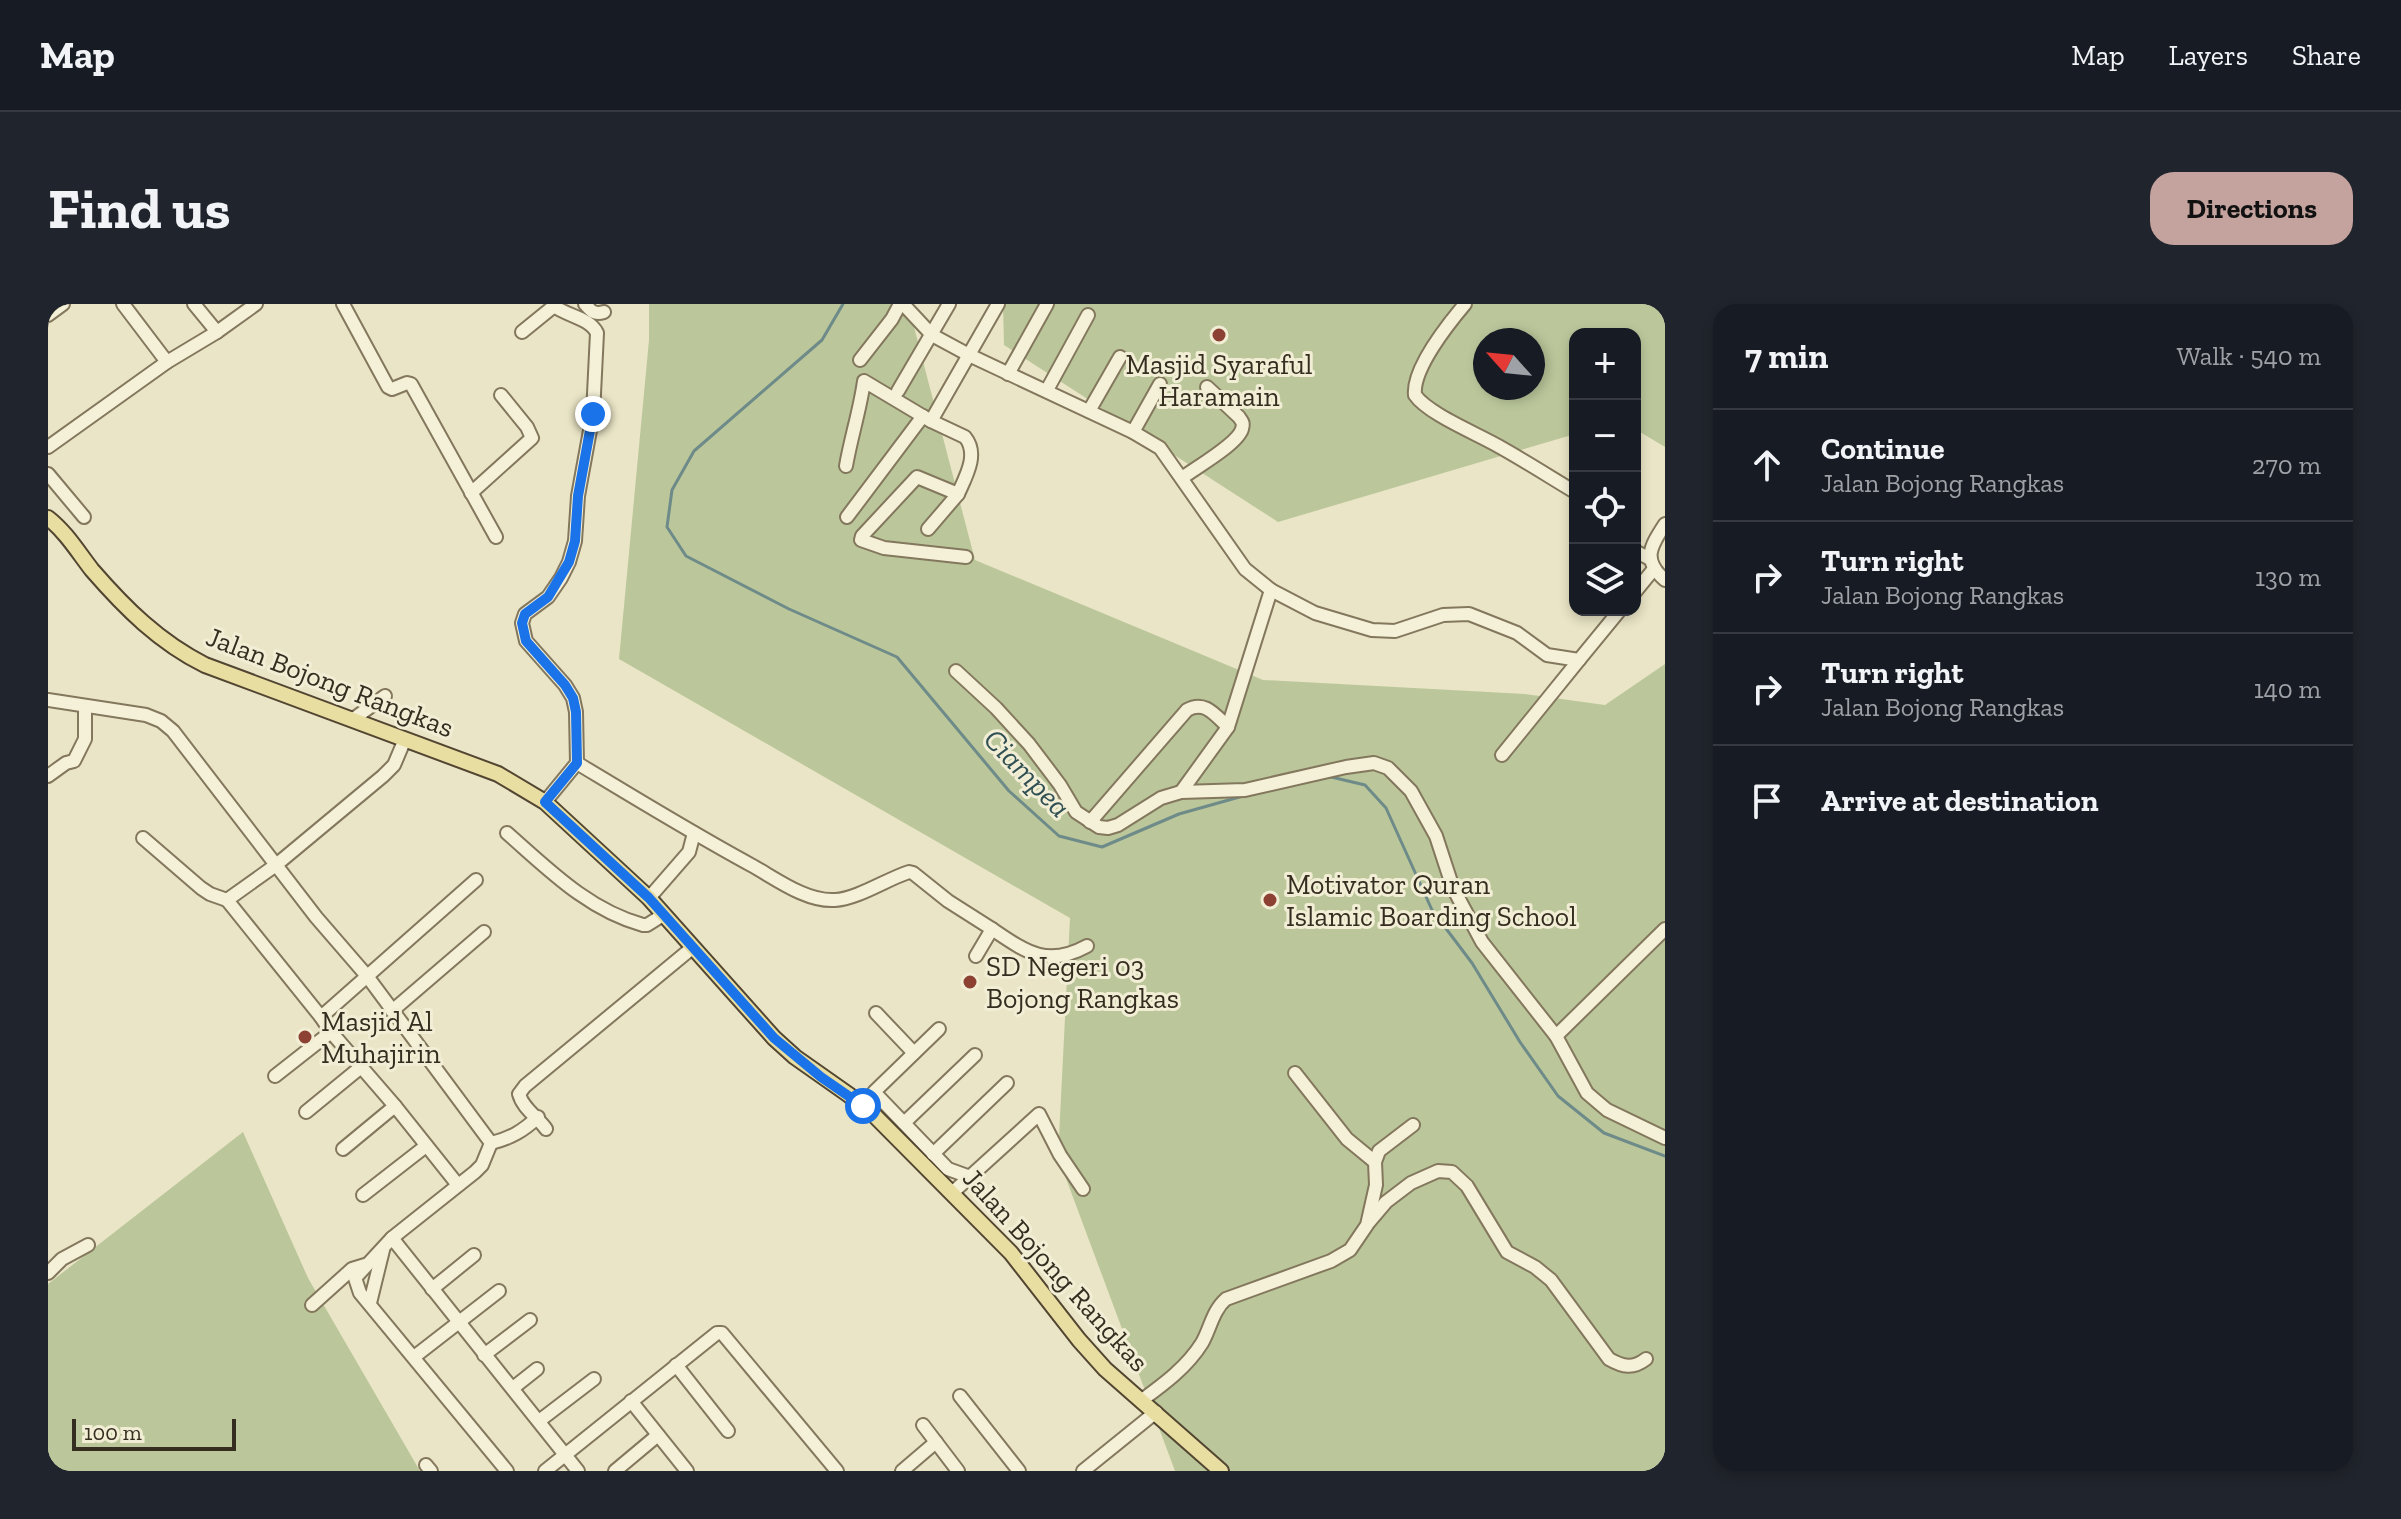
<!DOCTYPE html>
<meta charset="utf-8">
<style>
:root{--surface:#171b24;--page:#20242c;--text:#f1f3f6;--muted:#9ea1a6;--line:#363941;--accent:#c4a39e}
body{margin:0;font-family:"Zilla Slab",serif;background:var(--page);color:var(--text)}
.controls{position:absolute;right:24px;top:24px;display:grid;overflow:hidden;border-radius:16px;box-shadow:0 4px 12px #0003}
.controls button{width:72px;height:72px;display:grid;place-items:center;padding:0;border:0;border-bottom:2px solid var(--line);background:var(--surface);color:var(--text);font:40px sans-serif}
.compass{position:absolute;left:1425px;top:24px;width:72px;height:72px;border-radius:50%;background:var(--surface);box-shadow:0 4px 12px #0003;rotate:297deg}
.scale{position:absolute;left:24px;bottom:20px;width:164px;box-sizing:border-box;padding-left:8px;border:4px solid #352d20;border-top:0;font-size:22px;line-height:28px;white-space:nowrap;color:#352d20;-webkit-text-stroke:6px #f2eed5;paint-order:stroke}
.stop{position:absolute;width:24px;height:24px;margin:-18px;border:6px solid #1a73e8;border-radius:50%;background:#fff}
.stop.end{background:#1a73e8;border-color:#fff;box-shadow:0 2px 8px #0008}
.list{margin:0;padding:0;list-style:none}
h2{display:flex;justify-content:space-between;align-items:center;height:104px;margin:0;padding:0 32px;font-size:34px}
h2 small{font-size:26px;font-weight:400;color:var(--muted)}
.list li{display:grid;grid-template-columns:52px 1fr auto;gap:24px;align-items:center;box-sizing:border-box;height:112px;padding:0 32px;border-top:2px solid var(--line)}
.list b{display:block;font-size:30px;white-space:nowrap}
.list p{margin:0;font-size:26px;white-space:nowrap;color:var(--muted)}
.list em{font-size:26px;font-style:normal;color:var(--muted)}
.icon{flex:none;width:44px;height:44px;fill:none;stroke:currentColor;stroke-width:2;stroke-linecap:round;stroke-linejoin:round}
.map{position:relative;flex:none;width:1617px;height:1167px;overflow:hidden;border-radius:24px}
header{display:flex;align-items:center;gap:48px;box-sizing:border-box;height:112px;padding:0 40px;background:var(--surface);border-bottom:2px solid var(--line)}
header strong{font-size:38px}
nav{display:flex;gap:44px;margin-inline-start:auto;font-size:28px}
.intro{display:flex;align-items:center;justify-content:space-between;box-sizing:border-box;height:192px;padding:0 48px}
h1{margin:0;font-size:56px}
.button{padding:20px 36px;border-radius:24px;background:var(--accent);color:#111;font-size:28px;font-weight:700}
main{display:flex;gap:48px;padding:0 48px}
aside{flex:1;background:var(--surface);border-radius:24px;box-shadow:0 4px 12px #0003}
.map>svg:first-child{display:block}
.green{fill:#bbc79b;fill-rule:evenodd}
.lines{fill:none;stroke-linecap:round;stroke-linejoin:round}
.stream{stroke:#6e8b89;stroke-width:3}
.minor-casing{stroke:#83775d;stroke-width:16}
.major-casing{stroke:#524531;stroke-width:18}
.minor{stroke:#f5f1d8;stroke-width:12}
.major{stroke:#e9dea1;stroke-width:14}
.route{stroke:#1a73e8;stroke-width:10}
.poi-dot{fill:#8c4133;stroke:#f2eed5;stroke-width:3}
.labels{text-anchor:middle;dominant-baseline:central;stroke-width:6;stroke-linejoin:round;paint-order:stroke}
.poi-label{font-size:28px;fill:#352d20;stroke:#f2eed5;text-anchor:start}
.street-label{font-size:28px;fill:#352d20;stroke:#f2eed5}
.water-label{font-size:30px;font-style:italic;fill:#305053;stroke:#f2eed5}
</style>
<header>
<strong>Map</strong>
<nav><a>Map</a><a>Layers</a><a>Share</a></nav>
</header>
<div class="intro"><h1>Find us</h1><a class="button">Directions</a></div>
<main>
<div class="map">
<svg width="1617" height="1167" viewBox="0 0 1617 1167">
<rect width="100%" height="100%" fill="#eae5c6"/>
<g class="green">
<path d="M 601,0 L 860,0 L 927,256 L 1215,376 L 1477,390 L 1557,401 L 1617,360 L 1617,1167 L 1127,1167 L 1010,853 L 1022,614 L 571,355 L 601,36 Z"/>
<path d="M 955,0 L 1617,0 L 1617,143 L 1587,125 L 1587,30 L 1527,30 L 1527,130 L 1230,218 L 956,41 ZM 1437,36 L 1485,36 L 1485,84 L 1437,84 Z"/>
<path d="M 195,828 L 260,974 L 372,1167 L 0,1167 L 0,980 Z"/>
</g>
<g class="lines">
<g class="stream">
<path d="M 795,0 L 774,36 L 646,147 L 624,186 L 619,223 L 638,252 L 741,305 L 849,353 L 961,487 L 1011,532 L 1054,543 L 1131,510 L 1195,492"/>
<path d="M 1279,472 L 1317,481 L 1338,504 L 1384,606 L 1424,659 L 1472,738 L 1510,792 L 1556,829 L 1617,852"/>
</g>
<g class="minor-casing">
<g id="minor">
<path d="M 75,0 L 119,58"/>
<path d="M 295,0 L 340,83 L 344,85 L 359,79 L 363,80 L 448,233"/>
<path d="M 537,0 C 543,7 546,11 556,8"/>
<path d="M 855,0 L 884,31 L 921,51 L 1085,128 L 1112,144 L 1197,265 L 1223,286 L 1267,309 L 1324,326 L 1347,327 L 1395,311 L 1421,310 L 1469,329 L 1499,351 L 1531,356 L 1572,306"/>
<path d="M 1417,0 C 1401,19 1364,65 1367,91 C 1380,110 1430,130 1452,143 C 1477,157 1502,173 1527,188"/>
<path d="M 0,11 L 15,0"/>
<path d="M 169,28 L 208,0"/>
<path d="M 474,28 L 506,2"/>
<path d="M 812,56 L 844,15 L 852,0"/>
<path d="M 960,70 L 999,0"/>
<path d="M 999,86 L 1040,11"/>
<path d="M 850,87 L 901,0"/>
<path d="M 1041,107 L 1072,53"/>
<path d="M 883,117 L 950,0"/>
<path d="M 1085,128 L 1112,80"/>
<path d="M 0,143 L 119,58 L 169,28 L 146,0"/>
<path d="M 798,162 C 803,133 812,106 816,77 L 883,117 L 917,133 C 931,150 918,172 910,190 L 869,173 L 814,232 L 813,236 L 836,244 L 918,253"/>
<path d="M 0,170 L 36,213"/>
<path d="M 1134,174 C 1147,164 1190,140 1194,125 C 1196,118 1194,118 1191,113 L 1159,83"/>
<path d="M 423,189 L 484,134 L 479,123 L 453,91"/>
<path d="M 799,213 L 875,112"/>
<path d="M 1617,220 C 1602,243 1594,256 1617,276"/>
<path d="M 880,225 L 910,190"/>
<path d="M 1587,247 L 1602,255"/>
<path d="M 1587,288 L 1605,266"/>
<path d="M 908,367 L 948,404 L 981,440 L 1012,481 L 1028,508 L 1051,523 L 1060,524 L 1070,521 L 1113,494 L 1133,488 L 1197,486 L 1298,463 L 1326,459 L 1340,464 L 1363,487 L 1388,532 L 1405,584 L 1434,638 L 1508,732 L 1539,789 L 1559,806 L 1617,834"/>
<path d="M 0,396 L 98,411 L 113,417 L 125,427 L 268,613 L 319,672 L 443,839 L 434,861 L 427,868 L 344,934 L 307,974 L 312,989 L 459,1167"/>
<path d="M 304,416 L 337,392"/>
<path d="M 1180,423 L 1223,286"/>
<path d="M 357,435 L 346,461 L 335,472 L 228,561 L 179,596 L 273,713 L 283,728 L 347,802 L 410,881"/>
<path d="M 1454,451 L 1531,356"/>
<path d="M 529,459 C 587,494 644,529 703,561 C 727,574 758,598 787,596 C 809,595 839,575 861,568 L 865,569 L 900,597 L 944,625 L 928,652"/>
<path d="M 0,472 L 18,459 L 26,457 L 37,435 L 37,403"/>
<path d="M 497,498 L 529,459 L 528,408 L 525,394 L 517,381 L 478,337 L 474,319 L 477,310 L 500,293 L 513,274 L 521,258 L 527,237 L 530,192 L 545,110 L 549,29 C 542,14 519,12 506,2 L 507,0"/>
<path d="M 1042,518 L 1139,406 C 1157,396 1167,411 1180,423 L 1133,488"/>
<path d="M 459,529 C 500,565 540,606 595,621 L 599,621 L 615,611"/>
<path d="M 95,534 L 153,584 L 162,590 L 179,596"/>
<path d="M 601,594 L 641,548 L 646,529"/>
<path d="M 944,625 C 978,648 999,664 1039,642"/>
<path d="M 344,707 L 436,628"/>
<path d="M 828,709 L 866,749"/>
<path d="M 273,713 L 428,576"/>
<path d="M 891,725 L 826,788 L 900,865 L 922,873"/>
<path d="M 1508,732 L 1617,625"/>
<path d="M 1247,769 L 1299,835 L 1327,858"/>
<path d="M 227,772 L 283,728"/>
<path d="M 258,808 L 313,763"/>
<path d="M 856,819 L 927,751"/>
<path d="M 498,825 C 490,813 475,805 471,790 L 477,782 L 644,644"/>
<path d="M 443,839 C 463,834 475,827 490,813"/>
<path d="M 295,845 L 347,802"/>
<path d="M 885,850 L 959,779"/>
<path d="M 904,889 L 991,810 L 1012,851 L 1035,885"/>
<path d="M 315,891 L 378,842"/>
<path d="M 1321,918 L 1338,898 L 1363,879 L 1390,867 L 1404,868 L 1419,882 L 1459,948 L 1487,963 L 1503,976 L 1561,1055 C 1575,1063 1585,1065 1598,1055"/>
<path d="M 344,934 L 530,1167"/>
<path d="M 0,969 L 14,955 L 40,941"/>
<path d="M 384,985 L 426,951"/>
<path d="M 322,999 L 335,946"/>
<path d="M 264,1001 L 304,965 L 317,961"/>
<path d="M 436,1051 L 482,1016"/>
<path d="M 366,1053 L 451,987"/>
<path d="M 628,1061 L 680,1127"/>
<path d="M 465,1084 L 489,1065"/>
<path d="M 912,1092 L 971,1167"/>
<path d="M 1094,1096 C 1116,1080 1139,1063 1154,1039 C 1162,1025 1165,1006 1178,995 L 1283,957 L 1302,946 L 1319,921 L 1328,881 L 1327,858 L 1331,847 L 1365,821"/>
<path d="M 583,1097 L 639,1167"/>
<path d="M 491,1117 L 546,1075"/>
<path d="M 875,1121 L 910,1167"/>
<path d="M 378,1161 L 383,1167"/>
<path d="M 497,1167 L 669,1029 L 674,1029 L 789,1167"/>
<path d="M 567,1167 L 610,1131"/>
<path d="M 854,1167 L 888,1138"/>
<path d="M 1035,1167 L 1108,1108"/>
</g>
</g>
<g class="major-casing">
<path id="major" d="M 0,214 C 18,228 30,248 44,266 C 77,304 111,338 157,361 L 450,470 L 497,498 L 601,594 L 726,734 L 747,753 L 801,791 L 826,811 L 963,949 L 1031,1036 L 1057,1065 L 1173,1167"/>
</g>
<use href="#minor" class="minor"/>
<use href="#major" class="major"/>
</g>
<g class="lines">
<path class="route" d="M 545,110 L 530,192 L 527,237 L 521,258 L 500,293 L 477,310 L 474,319 L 478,337 L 517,381 L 525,394 L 528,408 L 529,459 L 497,498 L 601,594 L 726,734 L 773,773 L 815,802"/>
</g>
<g class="poi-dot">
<circle cx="1171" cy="31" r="8"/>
<circle cx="1222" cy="596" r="8"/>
<circle cx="922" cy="678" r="8"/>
<circle cx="257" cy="733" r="8"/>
</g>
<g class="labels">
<g class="poi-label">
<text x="1171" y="60" text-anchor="middle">Masjid Syaraful<tspan x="1171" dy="32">Haramain</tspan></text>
<text x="1238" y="580">Motivator Quran<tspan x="1238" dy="32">Islamic Boarding School</tspan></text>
<text x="938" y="662">SD Negeri 03<tspan x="938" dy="32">Bojong Rangkas</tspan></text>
<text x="273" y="717">Masjid Al<tspan x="273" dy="32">Muhajirin</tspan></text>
</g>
<g class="street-label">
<text transform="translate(282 378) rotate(21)">Jalan Bojong Rangkas</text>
<text transform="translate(1008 966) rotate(48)">Jalan Bojong Rangkas</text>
</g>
<g class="water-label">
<text transform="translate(979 469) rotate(46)">Ciampea</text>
</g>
</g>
</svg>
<div class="controls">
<button>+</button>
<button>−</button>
<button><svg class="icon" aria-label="locate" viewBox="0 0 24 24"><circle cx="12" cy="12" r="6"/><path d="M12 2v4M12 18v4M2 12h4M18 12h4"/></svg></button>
<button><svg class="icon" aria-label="layers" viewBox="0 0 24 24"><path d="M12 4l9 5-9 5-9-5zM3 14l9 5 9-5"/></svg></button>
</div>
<svg class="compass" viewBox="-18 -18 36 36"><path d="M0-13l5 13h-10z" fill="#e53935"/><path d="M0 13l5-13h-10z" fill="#9ea1a6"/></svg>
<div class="scale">100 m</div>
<div class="stop" style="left:815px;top:802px"></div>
<div class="stop end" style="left:545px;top:110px"></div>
</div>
<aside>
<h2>7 min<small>Walk · 540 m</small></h2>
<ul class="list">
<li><svg class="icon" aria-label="ahead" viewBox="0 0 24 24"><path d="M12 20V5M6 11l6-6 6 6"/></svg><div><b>Continue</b><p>Jalan Bojong Rangkas</p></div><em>270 m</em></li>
<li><svg class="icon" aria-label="right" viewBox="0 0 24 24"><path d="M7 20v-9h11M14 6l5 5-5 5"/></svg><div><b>Turn right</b><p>Jalan Bojong Rangkas</p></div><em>130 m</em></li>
<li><svg class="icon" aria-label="right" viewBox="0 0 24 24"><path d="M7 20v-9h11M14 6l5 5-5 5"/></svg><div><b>Turn right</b><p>Jalan Bojong Rangkas</p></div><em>140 m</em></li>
<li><svg class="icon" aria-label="arrive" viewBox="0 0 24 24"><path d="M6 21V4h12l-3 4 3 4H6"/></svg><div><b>Arrive at destination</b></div></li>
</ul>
</aside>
</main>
